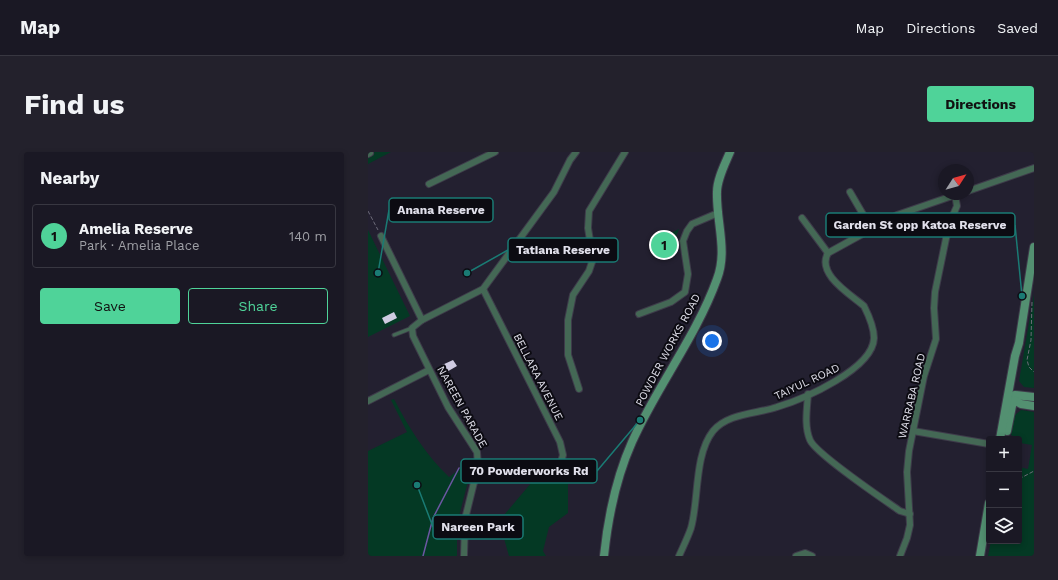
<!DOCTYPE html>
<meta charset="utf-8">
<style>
:root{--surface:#1a1824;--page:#23212c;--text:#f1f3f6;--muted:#9fa0a6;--line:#383741;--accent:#4fd399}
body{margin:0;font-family:"Work Sans",sans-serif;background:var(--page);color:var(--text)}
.controls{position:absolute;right:12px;bottom:12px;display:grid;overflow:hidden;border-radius:4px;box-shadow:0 2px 6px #0003}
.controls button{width:36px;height:36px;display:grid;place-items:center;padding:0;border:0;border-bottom:1px solid var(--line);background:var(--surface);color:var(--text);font:20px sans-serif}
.compass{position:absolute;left:570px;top:12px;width:36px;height:36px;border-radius:50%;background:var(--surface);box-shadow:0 2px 6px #0003;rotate:54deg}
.you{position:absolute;left:344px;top:189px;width:14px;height:14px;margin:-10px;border:3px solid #fff;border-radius:50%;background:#1a73e8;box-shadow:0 0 0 6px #1a73e833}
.badge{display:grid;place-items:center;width:26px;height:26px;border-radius:50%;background:var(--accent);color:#111;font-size:13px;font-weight:700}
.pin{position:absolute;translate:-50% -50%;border:2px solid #fff;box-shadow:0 1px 4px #0006}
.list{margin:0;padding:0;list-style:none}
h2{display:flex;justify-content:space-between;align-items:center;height:52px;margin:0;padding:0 16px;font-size:17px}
h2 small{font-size:13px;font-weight:400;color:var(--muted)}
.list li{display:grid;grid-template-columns:26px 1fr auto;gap:12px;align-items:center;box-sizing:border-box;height:64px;margin:0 8px 8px;padding:0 8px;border:1px solid var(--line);border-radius:4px}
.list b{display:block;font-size:15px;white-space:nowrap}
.list p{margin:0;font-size:13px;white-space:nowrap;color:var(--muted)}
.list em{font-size:13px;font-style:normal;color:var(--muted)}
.actions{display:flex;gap:8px;padding:12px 16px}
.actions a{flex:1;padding:9px 0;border:1px solid var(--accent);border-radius:4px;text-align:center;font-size:14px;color:var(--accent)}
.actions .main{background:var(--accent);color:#111}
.icon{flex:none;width:22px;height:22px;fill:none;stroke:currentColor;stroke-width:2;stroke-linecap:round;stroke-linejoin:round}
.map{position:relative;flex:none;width:666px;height:404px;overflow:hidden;border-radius:4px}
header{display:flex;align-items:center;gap:24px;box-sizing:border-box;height:56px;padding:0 20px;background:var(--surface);border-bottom:1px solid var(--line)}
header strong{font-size:19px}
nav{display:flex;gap:22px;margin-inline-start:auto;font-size:14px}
.intro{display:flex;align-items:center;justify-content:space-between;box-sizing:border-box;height:96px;padding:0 24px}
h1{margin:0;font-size:28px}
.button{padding:10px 18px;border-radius:4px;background:var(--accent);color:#111;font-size:14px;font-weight:700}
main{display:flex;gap:24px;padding:0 24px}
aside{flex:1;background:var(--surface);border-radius:4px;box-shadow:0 2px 6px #0003}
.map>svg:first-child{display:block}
.green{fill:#043924}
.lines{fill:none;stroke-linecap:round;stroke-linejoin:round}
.stream{stroke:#6b57a2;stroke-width:1.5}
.building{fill:#cfcbe1}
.lane-casing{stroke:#3e3b4a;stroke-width:5}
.street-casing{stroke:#3e3b4a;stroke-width:8}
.secondary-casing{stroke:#3e3b4a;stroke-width:10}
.path{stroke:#6d6b79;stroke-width:1;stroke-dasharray:4 2;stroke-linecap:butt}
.lane{stroke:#446855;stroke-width:3}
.street{stroke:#446855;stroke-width:6}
.secondary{stroke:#539071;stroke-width:8}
.labels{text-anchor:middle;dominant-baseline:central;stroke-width:4;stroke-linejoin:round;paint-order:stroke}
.street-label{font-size:11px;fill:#e1e0eb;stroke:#0c0b12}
.leader{fill:none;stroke:#1a7b74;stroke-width:1.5}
.callout-dot{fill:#1a7b74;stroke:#0c0b12;stroke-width:1.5}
.callout{fill:#0c0b12;stroke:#1a7b74;stroke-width:1.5}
.callout-label{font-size:12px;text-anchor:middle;font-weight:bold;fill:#e1e0eb}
</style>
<header>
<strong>Map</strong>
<nav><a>Map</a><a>Directions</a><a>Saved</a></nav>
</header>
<div class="intro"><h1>Find us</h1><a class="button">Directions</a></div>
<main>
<aside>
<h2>Nearby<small></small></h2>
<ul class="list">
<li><span class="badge">1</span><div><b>Amelia Reserve</b><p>Park · Amelia Place</p></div><em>140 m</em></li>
</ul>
<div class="actions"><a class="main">Save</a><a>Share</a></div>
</aside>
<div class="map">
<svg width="666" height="404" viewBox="0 0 666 404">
<rect width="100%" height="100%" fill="#232030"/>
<g class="green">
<path d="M 0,0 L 23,0 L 0,12 Z"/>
<path d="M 311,77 L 308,85 L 309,96 L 289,106 L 283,96 L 285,90 Z"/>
<path d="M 0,78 L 42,164 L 0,185 Z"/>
<path d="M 666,142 L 666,236 L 656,235 L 651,229 Z"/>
<path d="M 26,247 C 41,276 57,302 81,325 L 106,306 L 89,372 L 89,404 L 0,404 L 0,299 L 39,280 L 23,248 Z"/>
<path d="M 653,258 L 666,260 L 666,404 L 620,404 L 623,389 L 651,389 L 651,315 L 660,317 L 664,293 L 652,291 L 651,287 L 643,283 L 646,264 Z"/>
<path d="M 169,324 L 200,329 L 200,361 L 181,375 L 175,399 L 178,404 L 141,404 L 131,369 Z"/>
</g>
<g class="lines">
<path class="stream" d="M 55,404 L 65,366 L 91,316"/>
</g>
<g class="building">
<path d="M 26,160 L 29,166 L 17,172 L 14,166 Z"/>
<path d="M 85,208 L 89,214 L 77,221 L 74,213 Z"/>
</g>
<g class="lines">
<g class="lane-casing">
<path id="lane" d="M 26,183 L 44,176"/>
</g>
<g class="street-casing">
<g id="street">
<path d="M 0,2 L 2,1"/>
<path d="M 61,32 L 127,0"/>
<path d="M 600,39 L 666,16"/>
<path d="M 482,40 L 503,76"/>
<path d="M 434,66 L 460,101"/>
<path d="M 13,84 L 54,168"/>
<path d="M 115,137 L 192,290 L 195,303 L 189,323"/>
<path d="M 271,162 L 303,150 L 317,140 L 320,122 L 315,89 L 319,79 L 324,72 L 350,61"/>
<path d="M 211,237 L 200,203 L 200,168 L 205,143 L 221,119 L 224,110 L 224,101 L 220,76 L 221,59 L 257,0"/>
<path d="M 440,242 C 439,257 436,274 442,288 C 448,302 515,347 532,359 L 542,362"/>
<path d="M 0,249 L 61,218"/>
<path d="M 545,279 L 621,292"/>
<path d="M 96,404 L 97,367 L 110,314 L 109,300 L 80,255 L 45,184 L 44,176 L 54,168 L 115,137 L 186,40 L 202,8 L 208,0"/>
<path d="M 311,404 C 315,395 320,385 323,376 C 331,348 326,303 345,279 C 360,261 389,262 409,255 C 436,247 505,217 506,186 C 506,176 500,162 496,154 C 482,142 448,122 460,101 L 529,63 L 590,42"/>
<path d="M 428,404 L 437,401 L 444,404"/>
<path d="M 532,404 L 539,386 L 542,373 L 539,320 L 541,299 L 556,224 L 568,187 L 566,156 L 567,140 L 581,72 L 589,54 L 587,43"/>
</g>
</g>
<g class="secondary-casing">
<g id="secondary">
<path d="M 647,243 L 666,245"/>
<path d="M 646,248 L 653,252 L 666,254"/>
<path d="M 639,279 L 645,249"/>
<path d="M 632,287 L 647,204 L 651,191 L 666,95"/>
<path d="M 236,404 C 240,365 248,326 264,290 C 289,234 328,185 349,127 C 360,99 348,69 349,40 C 349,27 357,12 362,0"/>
<path d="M 612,404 L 621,351"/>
</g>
</g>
<g class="path">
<path d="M 0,59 L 10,78"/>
<path d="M 664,150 L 663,188 L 659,208 L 661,215 L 666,220"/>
<path d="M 620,316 L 621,317"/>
<path d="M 651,327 L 666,319"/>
</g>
<use href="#lane" class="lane"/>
<use href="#street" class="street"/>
<use href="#secondary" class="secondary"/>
</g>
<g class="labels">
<g class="street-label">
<text transform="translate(300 198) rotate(-62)">POWDER WORKS ROAD</text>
<text transform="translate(170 225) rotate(63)">BELLARA AVENUE</text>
<text transform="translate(439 230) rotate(-25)">TAIYUL ROAD</text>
<text transform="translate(544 244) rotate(-77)">WARRABA ROAD</text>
<text transform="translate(94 255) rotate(61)">NAREEN PARADE</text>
</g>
</g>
<path class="leader" d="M10 121L21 58M654 144L647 73M99 121L140 98M272 268L229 319M49 333L65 375"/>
<g class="callout-dot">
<circle cx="10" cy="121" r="4"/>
<circle cx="654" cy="144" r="4"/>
<circle cx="99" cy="121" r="4"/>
<circle cx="272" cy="268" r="4"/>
<circle cx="49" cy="333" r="4"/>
</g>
<g class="callout">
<rect x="21" y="46" width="104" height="24" rx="4"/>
<rect x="458" y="61" width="189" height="24" rx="4"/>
<rect x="140" y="86" width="110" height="24" rx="4"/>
<rect x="93" y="307" width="136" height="24" rx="4"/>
<rect x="65" y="363" width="90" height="24" rx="4"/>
</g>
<g class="callout-label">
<text x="73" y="62">Anana Reserve</text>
<text x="552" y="77">Garden St opp Katoa Reserve</text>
<text x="195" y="102">Tatiana Reserve</text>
<text x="161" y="323">70 Powderworks Rd</text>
<text x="110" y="379">Nareen Park</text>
</g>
</svg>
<div class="controls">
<button>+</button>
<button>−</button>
<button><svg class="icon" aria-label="layers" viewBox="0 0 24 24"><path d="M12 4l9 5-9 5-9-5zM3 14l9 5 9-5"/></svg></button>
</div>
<svg class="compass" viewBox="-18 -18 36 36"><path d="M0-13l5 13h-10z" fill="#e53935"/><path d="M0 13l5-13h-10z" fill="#9fa0a6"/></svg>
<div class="you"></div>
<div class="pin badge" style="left:296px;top:93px">1</div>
</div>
</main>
